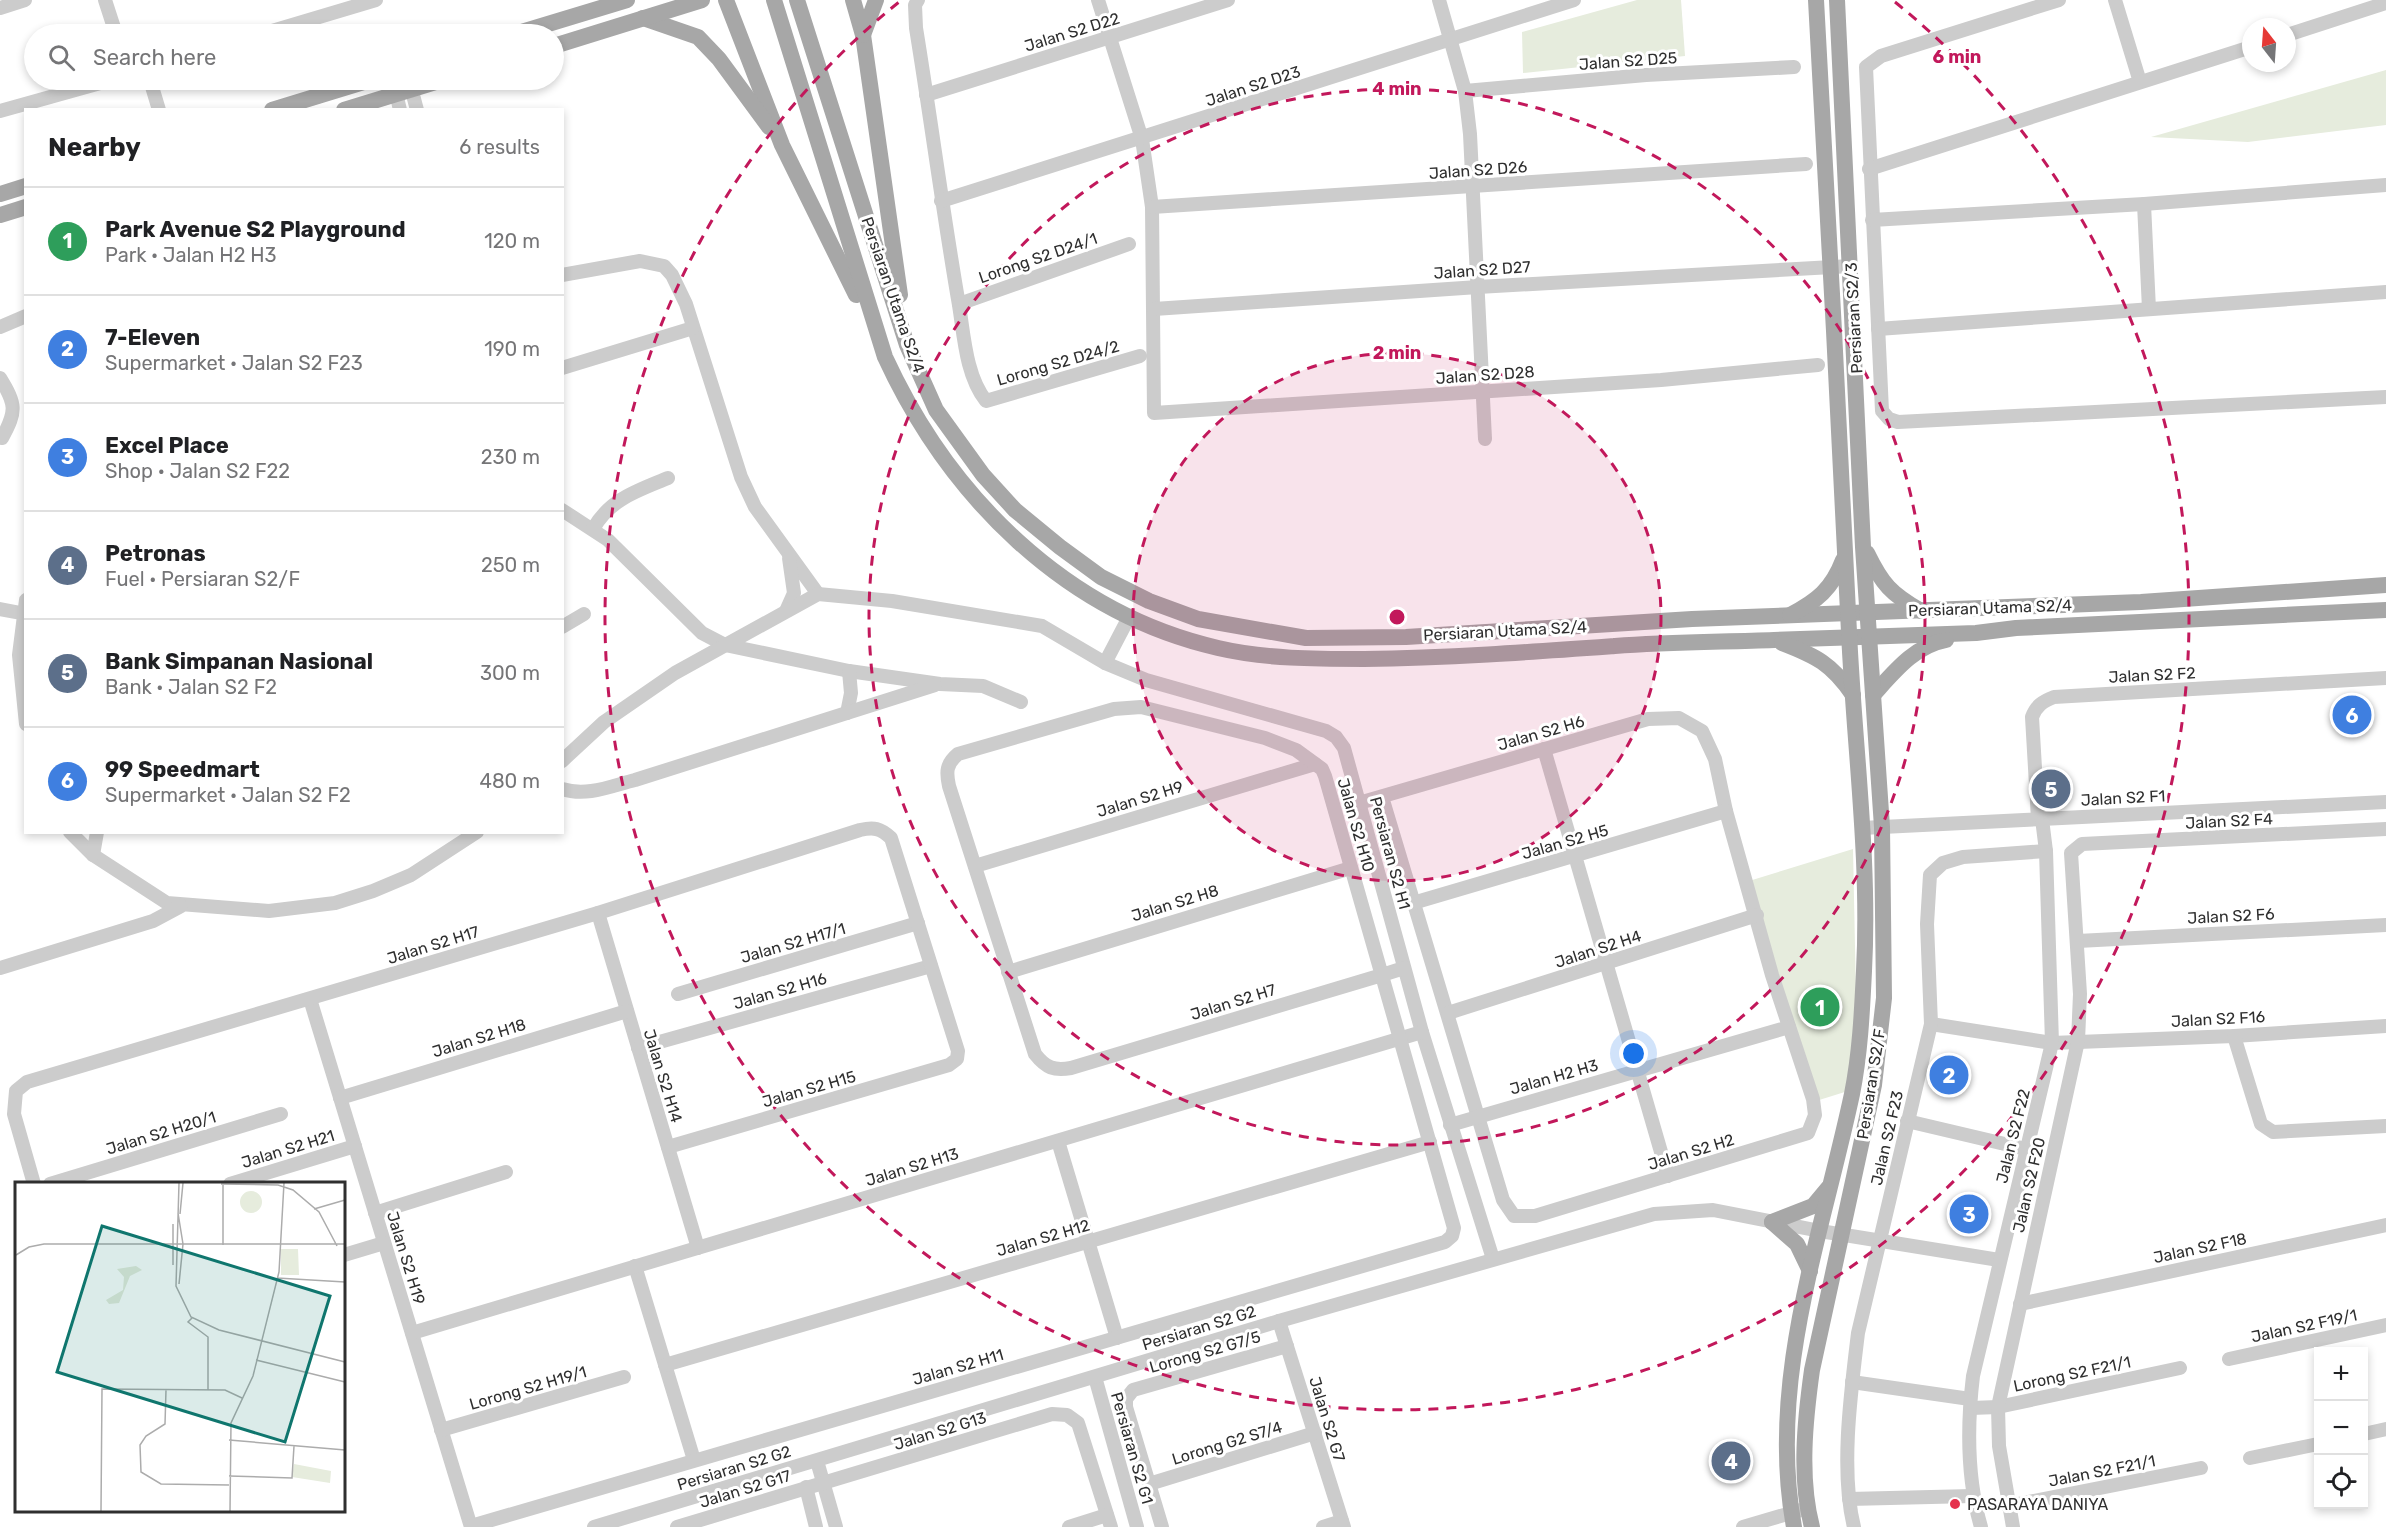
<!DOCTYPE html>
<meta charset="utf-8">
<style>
:root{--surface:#fff;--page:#f2f2f2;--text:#202124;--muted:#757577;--line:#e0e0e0;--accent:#2563eb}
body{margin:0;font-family:Rubik,sans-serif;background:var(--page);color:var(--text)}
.controls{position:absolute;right:18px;bottom:18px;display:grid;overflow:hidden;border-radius:0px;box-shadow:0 3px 9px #0003}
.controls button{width:54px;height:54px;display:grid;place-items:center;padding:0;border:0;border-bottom:2px solid var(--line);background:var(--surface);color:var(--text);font:30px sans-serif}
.compass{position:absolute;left:2242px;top:18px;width:54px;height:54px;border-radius:50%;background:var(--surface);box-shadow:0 3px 9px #0003;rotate:343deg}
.you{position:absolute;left:1634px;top:1054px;width:21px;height:21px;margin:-15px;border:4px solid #fff;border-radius:50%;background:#1a73e8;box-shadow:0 0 0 9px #1a73e833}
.badge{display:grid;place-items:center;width:39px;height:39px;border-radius:50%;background:var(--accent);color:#fff;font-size:20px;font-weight:700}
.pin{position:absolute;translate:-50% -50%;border:3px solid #fff;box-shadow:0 2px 6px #0006}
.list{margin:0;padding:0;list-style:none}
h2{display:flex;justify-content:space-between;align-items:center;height:78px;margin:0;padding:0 24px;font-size:26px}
h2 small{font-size:20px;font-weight:400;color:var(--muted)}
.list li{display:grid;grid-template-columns:39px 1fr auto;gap:18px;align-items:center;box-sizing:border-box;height:108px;padding:0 24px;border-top:2px solid var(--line)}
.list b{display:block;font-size:22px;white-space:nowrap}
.list p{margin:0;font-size:20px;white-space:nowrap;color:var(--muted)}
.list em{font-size:20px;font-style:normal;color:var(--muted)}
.icon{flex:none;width:33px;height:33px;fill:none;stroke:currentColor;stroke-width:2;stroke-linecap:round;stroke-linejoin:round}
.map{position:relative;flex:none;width:2386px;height:1527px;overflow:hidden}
.search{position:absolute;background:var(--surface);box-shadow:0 3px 9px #0003;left:24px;top:24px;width:540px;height:66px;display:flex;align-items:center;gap:15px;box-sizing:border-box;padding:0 21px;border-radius:33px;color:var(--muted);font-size:22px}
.panel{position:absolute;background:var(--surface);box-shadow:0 3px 9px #0003;left:24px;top:108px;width:540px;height:726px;border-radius:0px}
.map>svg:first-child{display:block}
.green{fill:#e6ecdd}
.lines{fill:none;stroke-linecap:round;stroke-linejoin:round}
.minor{stroke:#ccc;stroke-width:14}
.major{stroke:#a7a7a7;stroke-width:16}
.ring{fill:none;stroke:#c2185b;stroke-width:3;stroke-dasharray:10 8}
.poi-dot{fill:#e5324d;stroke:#fff;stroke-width:2}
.labels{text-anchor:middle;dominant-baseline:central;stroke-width:6;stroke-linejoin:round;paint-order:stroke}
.street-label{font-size:16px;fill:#2f2f2f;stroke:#fff}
.poi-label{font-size:16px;fill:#2f2f2f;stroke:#fff;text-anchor:start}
.inset-road{fill:none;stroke:#acacac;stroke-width:1.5}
.view{fill:#0f766e;fill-opacity:0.15;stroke:#0f766e;stroke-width:3}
.inset-edge{fill:none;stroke:#2f2f2f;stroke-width:3}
.centre{fill:#c2185b;stroke:#fff;stroke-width:3}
.ring-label{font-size:18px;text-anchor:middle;font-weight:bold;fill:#c2185b;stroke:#fff;stroke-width:6;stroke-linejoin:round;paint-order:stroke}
</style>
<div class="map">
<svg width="2386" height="1527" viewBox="0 0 2386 1527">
<rect width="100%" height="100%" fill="#fff"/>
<g class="green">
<path d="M 1637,0 L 1681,0 L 1685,56 L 1523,73 L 1522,32 Z"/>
<path d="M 2386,70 L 2386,125 L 2248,142 L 2151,137 Z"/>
<path d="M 1853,849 L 1857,1044 L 1848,1091 L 1816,1101 L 1749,881 Z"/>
</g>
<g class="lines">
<g class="minor">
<path d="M 105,0 L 116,34"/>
<path d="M 918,0 L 915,5 L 916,28 C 931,120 943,213 959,305 C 964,336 966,376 986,401 L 1140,356"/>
<path d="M 1098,0 L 1142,139 L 1152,207 L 1154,413 L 1661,380 L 1818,365"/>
<path d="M 1439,0 L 1465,91 L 1470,134 L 1485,439"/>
<path d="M 2059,0 L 1881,56 L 1866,67 L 1882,411 L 1889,419 L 1898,422 L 2386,397"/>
<path d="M 2115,0 L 2140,82"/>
<path d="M 0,8 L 25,0"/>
<path d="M 262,34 L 376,0"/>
<path d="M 2287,35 L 2386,3"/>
<path d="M 150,80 L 159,110"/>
<path d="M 393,80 L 400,110"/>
<path d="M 409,80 L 417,110"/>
<path d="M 1465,91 L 1646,75 L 1794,67"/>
<path d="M 926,95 L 1228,0"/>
<path d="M 0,111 L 111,80"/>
<path d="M 1869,169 L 2251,47"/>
<path d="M 941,201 L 1574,0"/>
<path d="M 2144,204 L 2149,309"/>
<path d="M 1152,207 L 1806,164"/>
<path d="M 1872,220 L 2144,204 L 2386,185"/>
<path d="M 562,275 L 640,261 L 664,266 L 672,275 L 686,304 L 741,477 L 755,507 L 818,594"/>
<path d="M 959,304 L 1129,244"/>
<path d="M 1154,309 L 1478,287 L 1851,266"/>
<path d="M 0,327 L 26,316"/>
<path d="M 1878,329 L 2386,292"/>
<path d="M 562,368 L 693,328"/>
<path d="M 0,378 C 16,404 17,411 2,438"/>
<path d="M 562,510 L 608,540 L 702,633 L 725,645 L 849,671 L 940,684 L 983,686 L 1021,702"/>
<path d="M 593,529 C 610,499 637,491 668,478"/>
<path d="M 26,600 L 19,655 L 26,724"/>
<path d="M 0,609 L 26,614"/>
<path d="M 786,611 L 794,593 L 789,558"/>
<path d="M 1128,619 L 1105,663 L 1146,680 L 1326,731 L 1336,737 L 1344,748 L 1422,1032 L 1493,1259"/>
<path d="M 562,627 L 584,614"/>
<path d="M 847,713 L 851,693 L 849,671"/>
<path d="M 1544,749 L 1668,1176"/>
<path d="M 562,761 L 604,722 L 675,673 L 818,594 L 892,601 L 1042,626 L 1105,663"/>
<path d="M 562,789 C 587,797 611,786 635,780 L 935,685"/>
<path d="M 1359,803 L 1648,719 L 1679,718 L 1702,731 L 1715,759 L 1726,811 L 1772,975 L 1813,1099 L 1815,1115 L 1808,1133 L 1535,1216 L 1514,1216 L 1503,1200 L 1382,797"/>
<path d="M 2038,819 L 2032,717 C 2036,706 2043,701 2054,697 L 2386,678"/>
<path d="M 1862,828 L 2386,802"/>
<path d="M 70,832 L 93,855 L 167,903 L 269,911 L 335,903 L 373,891 L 411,875 L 477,832"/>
<path d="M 93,855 L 97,832"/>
<path d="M 975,866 L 1315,764"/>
<path d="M 1413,903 L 1726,811"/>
<path d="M 598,913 L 698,1248"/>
<path d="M 2078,941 L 2386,925"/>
<path d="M 0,968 L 153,921 L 181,906"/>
<path d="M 1008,972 L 1351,868"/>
<path d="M 678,994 L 918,923"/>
<path d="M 310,999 L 471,1527"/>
<path d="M 1448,1013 L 1757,915"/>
<path d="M 1931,1024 L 2052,1043 L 2234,1036 L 2386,1026"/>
<path d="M 2234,1036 L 2261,1124 L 2273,1132 L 2386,1126"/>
<path d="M 638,1048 L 931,966"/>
<path d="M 340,1098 L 627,1011"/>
<path d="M 1907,1121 L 2026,1149"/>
<path d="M 1450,1125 L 1789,1027"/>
<path d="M 1058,1141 L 1117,1338"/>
<path d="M 34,1184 L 14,1114 L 16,1091 L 27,1082 L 598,913 L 860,830 C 874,827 880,828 891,838 L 958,1051 L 957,1059 L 949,1065 L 668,1147"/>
<path d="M 50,1184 L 281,1114"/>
<path d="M 230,1184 L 355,1146"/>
<path d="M 375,1213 L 506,1172"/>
<path d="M 344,1255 L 384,1243"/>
<path d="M 635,1266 L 694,1460"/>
<path d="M 2020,1304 L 2386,1225"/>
<path d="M 1279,1321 L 1344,1527"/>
<path d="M 412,1333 L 1422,1032"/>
<path d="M 2229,1359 L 2386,1325"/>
<path d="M 665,1365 L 1430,1142"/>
<path d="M 1095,1377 L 1137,1527"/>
<path d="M 1852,1382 L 1970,1399"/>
<path d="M 1971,1408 L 1998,1407 L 2180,1368"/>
<path d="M 441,1430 L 624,1377"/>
<path d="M 2364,1434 L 2386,1429"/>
<path d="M 2250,1458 L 2318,1444"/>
<path d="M 817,1461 L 836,1527"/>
<path d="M 1149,1484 L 1315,1433"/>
<path d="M 806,1487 L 816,1527"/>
<path d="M 1849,1499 L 1972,1496"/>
<path d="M 2008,1506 L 2201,1468"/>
<path d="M 471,1526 L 1445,1242 L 1452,1236 L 1454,1228 L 1325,776 L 1322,769 L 1296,750 L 1265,738 L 1141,707 L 1114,709 L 958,754 C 946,764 946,772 949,786 L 1035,1054 C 1046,1068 1054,1071 1071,1068 L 1382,975 L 1404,968"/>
<path d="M 594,1527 L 1279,1321 L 1654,1214 L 1713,1210 L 1820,1231 L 1999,1260"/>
<path d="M 677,1527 L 1052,1414 L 1067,1415 L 1078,1423 L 1111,1527"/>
<path d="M 1069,1527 L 1107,1515"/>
<path d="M 1162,1527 L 1126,1407 L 1126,1399 L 1133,1390 L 1287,1346"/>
<path d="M 1323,1527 L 1342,1521"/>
<path d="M 1743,1527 L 1801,1510"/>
<path d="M 1854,1527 C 1840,1471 1851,1391 1858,1333 L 1931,1024 L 1927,924 L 1930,875 L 1943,863 L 1963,857 L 2046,851"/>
<path d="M 1981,1527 C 1967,1479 1967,1426 1973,1376 L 2052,1043 L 2046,851 L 2042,819"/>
<path d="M 2013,1527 L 1999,1446 L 1998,1407 L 2078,1041 L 2080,994 L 2071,853 L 2082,844 L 2386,829"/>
</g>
<g class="major">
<path d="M 726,0 L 782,145 L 856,295"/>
<path d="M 774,0 L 885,357 C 949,496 1065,613 1218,648 C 1265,659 1316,659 1364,659 C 1448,658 1531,652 1615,646 C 1668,642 1721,642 1774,640 C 1841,638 1909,635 1976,633 L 2016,628 L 2386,610"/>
<path d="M 797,0 L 907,345 L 936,410 L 983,475 L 1015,510 L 1060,547 L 1101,577 L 1149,601 L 1198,619 L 1306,638 L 1406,637 L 1692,619 L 2141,602 L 2386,585"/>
<path d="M 853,0 L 863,35 L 900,295"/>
<path d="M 643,18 L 698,37 L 719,59 L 769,127"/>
<path d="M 515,34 L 627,0"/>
<path d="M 863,35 L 876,0"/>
<path d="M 554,46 L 702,0"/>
<path d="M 272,110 L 370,80"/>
<path d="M 344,110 L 442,80"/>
<path d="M 0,194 L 26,186"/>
<path d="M 0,215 L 26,207"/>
<path d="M 1867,553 C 1882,584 1891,594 1921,611"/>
<path d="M 1790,615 C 1817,601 1832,589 1843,560"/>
<path d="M 1782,643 C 1816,656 1832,664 1853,695"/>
<path d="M 1873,695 C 1894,672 1914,646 1946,640"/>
<path d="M 1772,1222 L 1813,1206 L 1828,1188"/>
<path d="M 1772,1222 L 1797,1244 L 1810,1271"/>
<path d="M 1794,1527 C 1767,1381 1822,1235 1852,1094 C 1860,1054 1862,1013 1864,971 C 1870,858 1854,745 1849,632 C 1838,421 1829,211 1816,0"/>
<path d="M 1812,1527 C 1799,1478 1805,1420 1812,1370 L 1874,1085 L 1884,998 L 1882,827 L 1863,547 L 1837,0"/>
</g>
</g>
<circle cx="1397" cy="617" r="264" fill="#c2185b" fill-opacity=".12"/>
<g class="ring">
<circle cx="1397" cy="617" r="264"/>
<circle cx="1397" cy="617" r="528"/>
<path d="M1895 2A792 792 0 1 1 899 2"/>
</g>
<circle class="poi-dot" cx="1955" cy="1504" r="6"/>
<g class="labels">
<g class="street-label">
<text transform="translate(1072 32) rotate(-17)">Jalan S2 D22</text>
<text transform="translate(1628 61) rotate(-4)">Jalan S2 D25</text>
<text transform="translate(1253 86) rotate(-18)">Jalan S2 D23</text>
<text transform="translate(1478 170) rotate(-4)">Jalan S2 D26</text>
<text transform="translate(1038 258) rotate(-19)">Lorong S2 D24/1</text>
<text transform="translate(1482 270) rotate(-4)">Jalan S2 D27</text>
<text transform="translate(893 295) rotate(71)">Persiaran Utama S2/4</text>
<text transform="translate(1854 318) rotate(-93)">Persiaran S2/3</text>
<text transform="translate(1058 363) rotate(-16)">Lorong S2 D24/2</text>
<text transform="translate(1485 375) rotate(-4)">Jalan S2 D28</text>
<text transform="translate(1990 608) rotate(-2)">Persiaran Utama S2/4</text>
<text transform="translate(1505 631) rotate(-3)">Persiaran Utama S2/4</text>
<text transform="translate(2152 675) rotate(-3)">Jalan S2 F2</text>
<text transform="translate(1541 733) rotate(-16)">Jalan S2 H6</text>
<text transform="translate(2123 798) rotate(-3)">Jalan S2 F1</text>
<text transform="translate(1140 799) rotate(-17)">Jalan S2 H9</text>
<text transform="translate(2229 821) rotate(-3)">Jalan S2 F4</text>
<text transform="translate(1356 825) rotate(74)">Jalan S2 H10</text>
<text transform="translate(1565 842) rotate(-16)">Jalan S2 H5</text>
<text transform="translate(1390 853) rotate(75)">Persiaran S2 H1</text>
<text transform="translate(1175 903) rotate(-17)">Jalan S2 H8</text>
<text transform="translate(2231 916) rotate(-3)">Jalan S2 F6</text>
<text transform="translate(793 943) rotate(-16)">Jalan S2 H17/1</text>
<text transform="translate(433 945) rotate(-17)">Jalan S2 H17</text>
<text transform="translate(1598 949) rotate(-18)">Jalan S2 H4</text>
<text transform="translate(780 991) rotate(-16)">Jalan S2 H16</text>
<text transform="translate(1233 1002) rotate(-17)">Jalan S2 H7</text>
<text transform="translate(2218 1019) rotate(-3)">Jalan S2 F16</text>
<text transform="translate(479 1038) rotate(-17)">Jalan S2 H18</text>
<text transform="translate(663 1076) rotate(73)">Jalan S2 H14</text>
<text transform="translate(1554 1077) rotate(-16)">Jalan H2 H3</text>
<text transform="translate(1871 1084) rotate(-81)">Persiaran S2/F</text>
<text transform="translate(809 1089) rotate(-16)">Jalan S2 H15</text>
<text transform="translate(161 1133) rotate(-17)">Jalan S2 H20/1</text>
<text transform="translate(2013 1136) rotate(-76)">Jalan S2 F22</text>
<text transform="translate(1887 1138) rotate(-77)">Jalan S2 F23</text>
<text transform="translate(288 1149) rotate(-17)">Jalan S2 H21</text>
<text transform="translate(1691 1152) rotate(-17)">Jalan S2 H2</text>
<text transform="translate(912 1167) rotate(-17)">Jalan S2 H13</text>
<text transform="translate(2029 1185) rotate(-77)">Jalan S2 F20</text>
<text transform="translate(1043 1238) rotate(-16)">Jalan S2 H12</text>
<text transform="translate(2200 1248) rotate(-12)">Jalan S2 F18</text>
<text transform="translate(406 1258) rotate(73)">Jalan S2 H19</text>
<text transform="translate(2304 1326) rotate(-12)">Jalan S2 F19/1</text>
<text transform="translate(1199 1328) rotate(-17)">Persiaran S2 G2</text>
<text transform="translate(1205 1352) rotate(-16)">Lorong S2 G7/5</text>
<text transform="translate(958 1367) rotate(-16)">Jalan S2 H11</text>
<text transform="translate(2072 1374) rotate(-12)">Lorong S2 F21/1</text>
<text transform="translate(528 1388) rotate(-16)">Lorong S2 H19/1</text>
<text transform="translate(1327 1419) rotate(73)">Jalan S2 G7</text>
<text transform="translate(940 1431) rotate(-17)">Jalan S2 G13</text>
<text transform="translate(1227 1443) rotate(-17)">Lorong G2 S7/4</text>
<text transform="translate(1132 1448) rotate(74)">Persiaran S2 G1</text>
<text transform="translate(734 1468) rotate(-17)">Persiaran S2 G2</text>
<text transform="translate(2102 1471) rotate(-11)">Jalan S2 F21/1</text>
<text transform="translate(745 1489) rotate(-17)">Jalan S2 G17</text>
</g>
<g class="poi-label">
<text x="1967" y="1504">PASARAYA DANIYA</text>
</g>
</g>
<g transform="translate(15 1182)">
<rect width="330" height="330" fill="#fff"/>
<path d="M225 20a11 11 0 1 1 22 0a11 11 0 1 1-22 0ZM 266,67 L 283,67 L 284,93 L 266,93 ZM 121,84 L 127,88 L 115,94 L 104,121 L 94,122 L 91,118 L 108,108 L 109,95 L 102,87 ZM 279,282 L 316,289 L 315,301 L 277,295 Z" fill="#e6ecdd"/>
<path class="inset-road" d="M 164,1 L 161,104 L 176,135 L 204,148 L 330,180M 206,2 L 263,3 L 278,8 L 304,30 L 322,64M 299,27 L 330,18M 163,31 L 168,62 L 164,102M 165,32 L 168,1M 208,63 L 208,2M 1,73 L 14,65 L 29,62 L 330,62M 158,83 L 158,42M 262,96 L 330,100M 177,136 L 173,140 L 193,155 L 193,208M 241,178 L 330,200M 151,208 L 150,242 L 131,254 L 125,263 L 126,290 L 146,302 L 214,303M 214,258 L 330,268M 214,294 L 277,296 L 279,264M 86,329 L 87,207 L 210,208 L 227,216M 215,329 L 216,241 L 238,194 L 264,90 L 269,1"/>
<path class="view" d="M 87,44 L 315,114 L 270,260 L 42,190 Z"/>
<rect width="330" height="330" class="inset-edge"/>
</g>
<circle cx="1397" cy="617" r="9" class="centre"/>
<g class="ring-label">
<text x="1957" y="63">6 min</text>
<text x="1397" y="95">4 min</text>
<text x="1397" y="359">2 min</text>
</g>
</svg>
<div class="controls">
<button>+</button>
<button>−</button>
<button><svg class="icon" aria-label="locate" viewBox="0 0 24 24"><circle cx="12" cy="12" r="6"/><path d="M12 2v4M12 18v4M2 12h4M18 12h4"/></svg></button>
</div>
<svg class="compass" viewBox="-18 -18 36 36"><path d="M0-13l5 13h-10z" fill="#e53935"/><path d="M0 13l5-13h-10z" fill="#757577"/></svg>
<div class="you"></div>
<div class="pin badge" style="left:1820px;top:1007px;background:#2e9e5b">1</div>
<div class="pin badge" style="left:1949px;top:1075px;background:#3f7fe0">2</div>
<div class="pin badge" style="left:1969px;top:1214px;background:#3f7fe0">3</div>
<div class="pin badge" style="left:1731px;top:1461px;background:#5c6f8a">4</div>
<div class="pin badge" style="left:2051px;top:789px;background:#5c6f8a">5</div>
<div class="pin badge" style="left:2352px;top:715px;background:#3f7fe0">6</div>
<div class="search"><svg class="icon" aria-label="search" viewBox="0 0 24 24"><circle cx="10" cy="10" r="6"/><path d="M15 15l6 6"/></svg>Search here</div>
<section class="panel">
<h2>Nearby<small>6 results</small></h2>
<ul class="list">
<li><span class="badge" style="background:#2e9e5b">1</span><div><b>Park Avenue S2 Playground</b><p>Park · Jalan H2 H3</p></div><em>120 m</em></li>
<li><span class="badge" style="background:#3f7fe0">2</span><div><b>7-Eleven</b><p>Supermarket · Jalan S2 F23</p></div><em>190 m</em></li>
<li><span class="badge" style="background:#3f7fe0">3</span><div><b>Excel Place</b><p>Shop · Jalan S2 F22</p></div><em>230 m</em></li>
<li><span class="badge" style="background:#5c6f8a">4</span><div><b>Petronas</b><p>Fuel · Persiaran S2/F</p></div><em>250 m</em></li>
<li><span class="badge" style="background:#5c6f8a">5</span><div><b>Bank Simpanan Nasional</b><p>Bank · Jalan S2 F2</p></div><em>300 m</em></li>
<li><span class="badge" style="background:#3f7fe0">6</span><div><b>99 Speedmart</b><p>Supermarket · Jalan S2 F2</p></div><em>480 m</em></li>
</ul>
</section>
</div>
